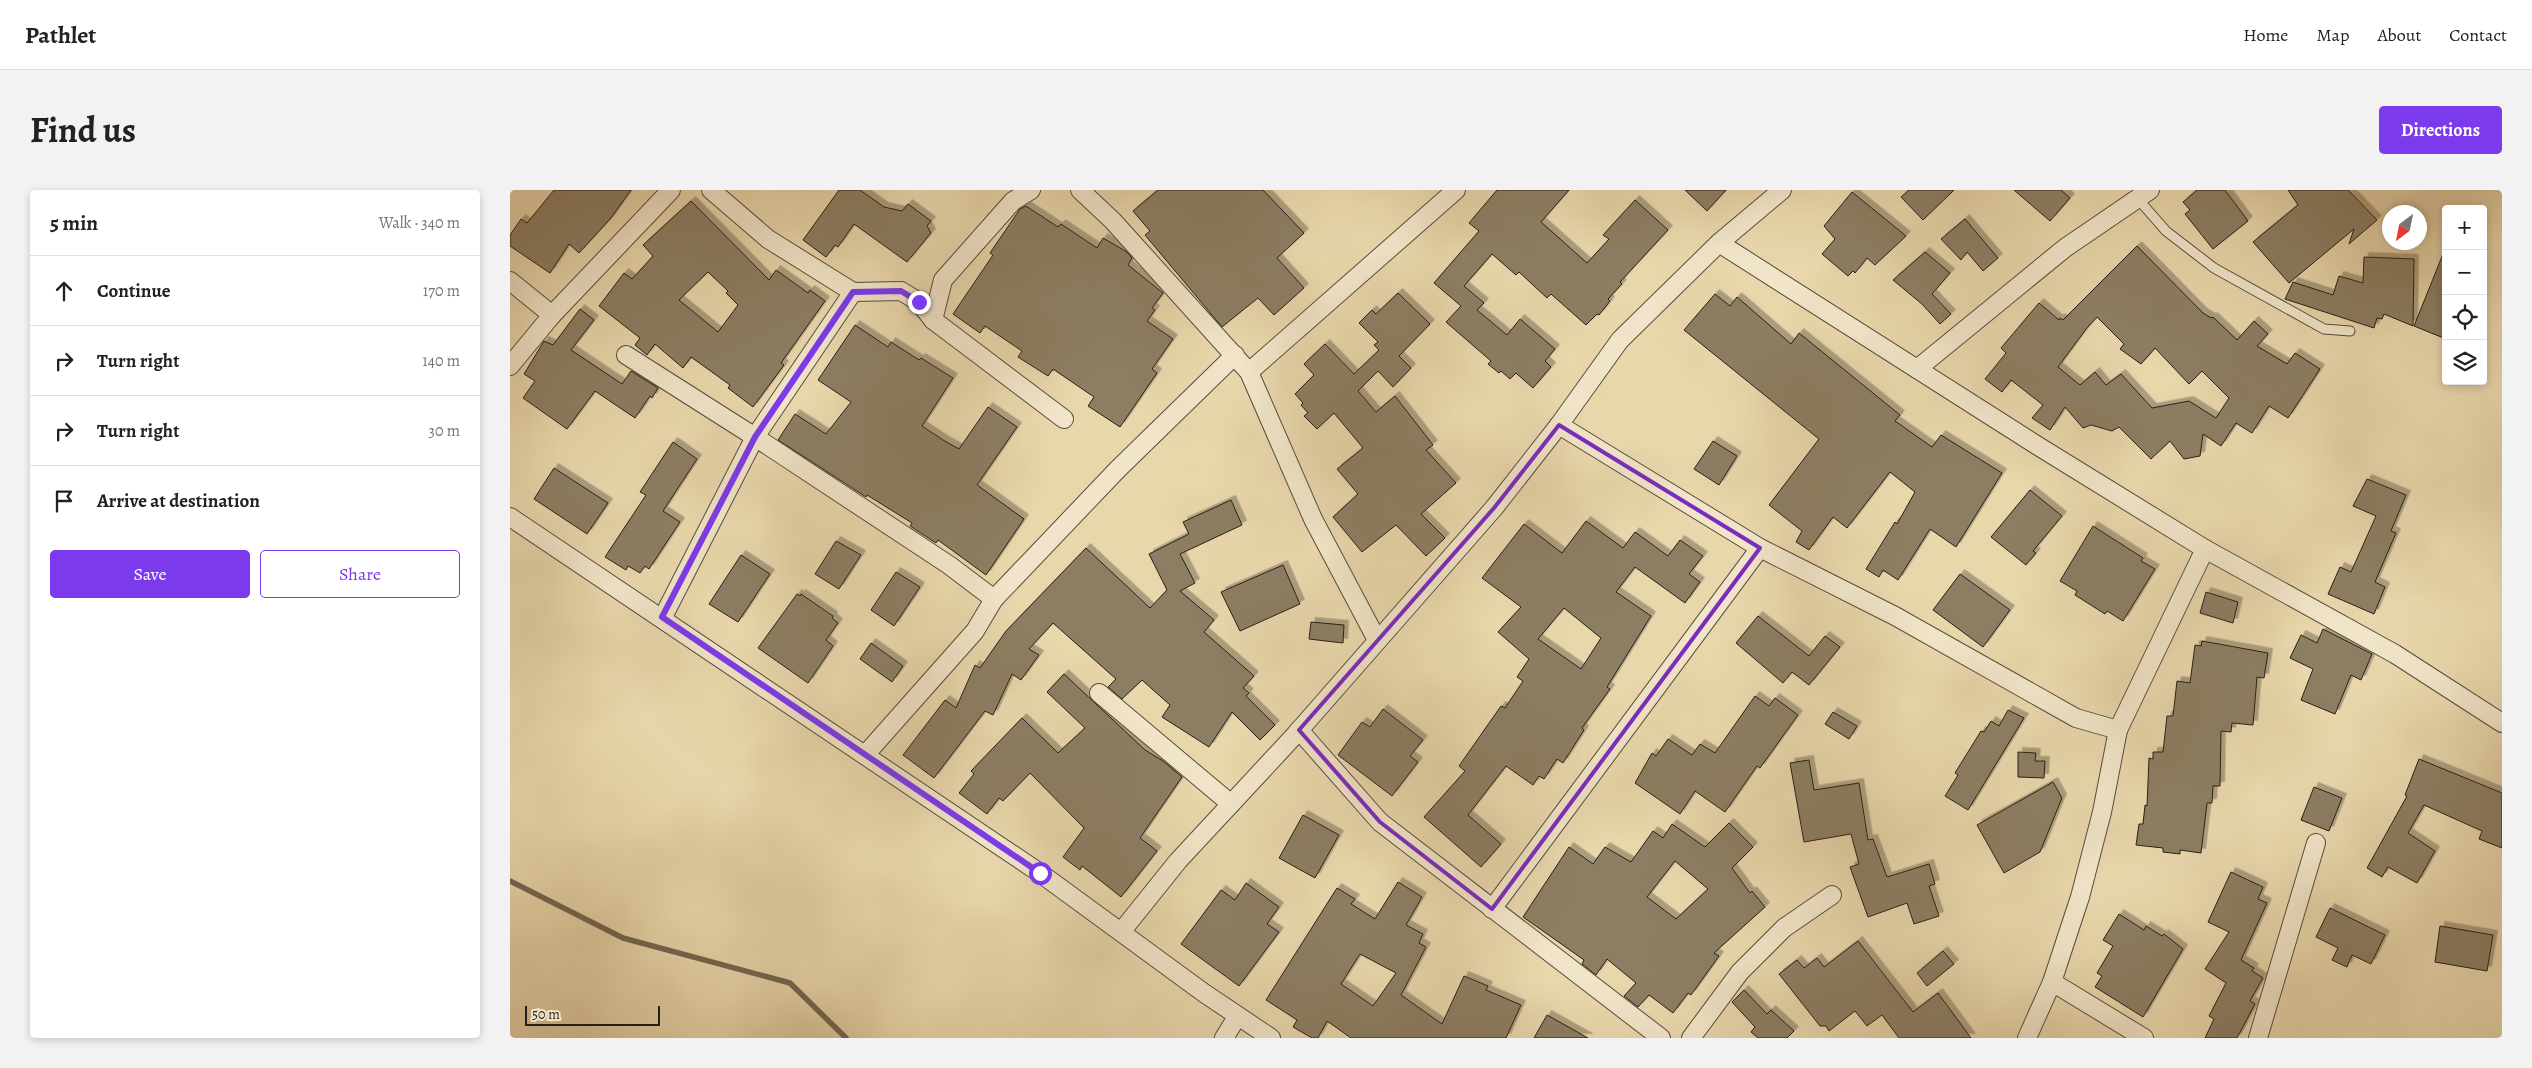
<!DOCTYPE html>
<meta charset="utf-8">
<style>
:root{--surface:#fff;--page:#f2f2f2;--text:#222;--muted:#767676;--line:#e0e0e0;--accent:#7c3aed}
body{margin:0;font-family:Alegreya,serif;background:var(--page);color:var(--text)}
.controls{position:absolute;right:15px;top:15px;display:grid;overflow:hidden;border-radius:5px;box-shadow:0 2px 8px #0003}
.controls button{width:45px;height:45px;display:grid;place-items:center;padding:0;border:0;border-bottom:1px solid var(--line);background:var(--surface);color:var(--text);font:25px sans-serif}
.compass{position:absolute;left:1872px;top:15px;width:45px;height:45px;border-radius:50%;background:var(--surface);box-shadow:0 2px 8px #0003;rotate:212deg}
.scale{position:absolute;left:15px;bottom:12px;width:135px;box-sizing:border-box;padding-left:5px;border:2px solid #281e17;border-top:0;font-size:14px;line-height:18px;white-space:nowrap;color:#281e17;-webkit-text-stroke:4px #f1e5c9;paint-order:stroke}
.stop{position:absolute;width:15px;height:15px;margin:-11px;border:4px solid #7c3aed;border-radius:50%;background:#fff}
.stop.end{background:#7c3aed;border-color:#fff;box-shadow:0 1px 5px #0008}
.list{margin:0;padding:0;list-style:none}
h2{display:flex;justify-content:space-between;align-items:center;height:65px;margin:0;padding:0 20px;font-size:21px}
h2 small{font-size:16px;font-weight:400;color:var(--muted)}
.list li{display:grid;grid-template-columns:32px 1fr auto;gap:15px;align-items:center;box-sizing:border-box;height:70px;padding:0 20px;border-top:1px solid var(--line)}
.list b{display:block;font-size:19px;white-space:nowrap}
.list em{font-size:16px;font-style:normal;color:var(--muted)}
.actions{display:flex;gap:10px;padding:15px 20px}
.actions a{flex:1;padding:11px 0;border:1px solid var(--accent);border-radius:5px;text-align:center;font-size:18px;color:var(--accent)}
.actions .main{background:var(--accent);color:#fff}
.icon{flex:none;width:28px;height:28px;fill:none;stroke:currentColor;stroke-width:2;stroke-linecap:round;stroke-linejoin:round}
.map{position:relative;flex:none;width:1992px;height:848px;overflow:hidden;border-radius:5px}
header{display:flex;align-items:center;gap:30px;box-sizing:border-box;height:70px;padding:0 25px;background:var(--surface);border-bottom:1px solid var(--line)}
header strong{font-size:24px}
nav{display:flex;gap:28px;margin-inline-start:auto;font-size:18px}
.intro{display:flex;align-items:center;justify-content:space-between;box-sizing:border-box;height:120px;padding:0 30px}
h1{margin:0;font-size:35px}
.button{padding:12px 22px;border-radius:5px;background:var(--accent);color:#fff;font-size:18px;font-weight:700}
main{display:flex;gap:30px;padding:0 30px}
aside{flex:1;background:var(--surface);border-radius:5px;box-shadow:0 2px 8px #0003}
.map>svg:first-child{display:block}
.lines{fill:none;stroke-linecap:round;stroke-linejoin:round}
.stream{stroke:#746752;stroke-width:5.5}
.building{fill:#8c7e64;stroke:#281e17;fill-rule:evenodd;filter:url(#shadow)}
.lane-casing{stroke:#584c3c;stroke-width:11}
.street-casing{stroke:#584c3c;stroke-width:20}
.lane{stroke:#f1e5c9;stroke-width:9}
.street{stroke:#f1e5c9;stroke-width:18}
.route{stroke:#7c3aed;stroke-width:6}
.marked{fill:none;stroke:#7b2cbf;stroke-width:4;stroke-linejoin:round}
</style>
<header>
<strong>Pathlet</strong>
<nav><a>Home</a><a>Map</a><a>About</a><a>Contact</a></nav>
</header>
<div class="intro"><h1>Find us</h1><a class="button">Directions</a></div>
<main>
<aside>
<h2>5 min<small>Walk · 340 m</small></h2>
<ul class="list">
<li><svg class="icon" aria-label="ahead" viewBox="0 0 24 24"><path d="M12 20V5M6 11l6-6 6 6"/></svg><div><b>Continue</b></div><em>170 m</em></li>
<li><svg class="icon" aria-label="right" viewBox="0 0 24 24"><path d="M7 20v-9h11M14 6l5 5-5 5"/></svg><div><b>Turn right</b></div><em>140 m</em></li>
<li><svg class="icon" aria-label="right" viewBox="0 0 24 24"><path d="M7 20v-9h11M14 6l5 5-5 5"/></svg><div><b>Turn right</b></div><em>30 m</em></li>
<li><svg class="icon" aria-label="arrive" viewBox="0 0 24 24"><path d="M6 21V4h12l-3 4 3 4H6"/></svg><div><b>Arrive at destination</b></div></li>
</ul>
<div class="actions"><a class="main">Save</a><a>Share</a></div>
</aside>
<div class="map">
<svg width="1992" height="848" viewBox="0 0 1992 848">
<defs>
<filter id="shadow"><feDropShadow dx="4.5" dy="-4.5" stdDeviation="0" flood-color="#0004"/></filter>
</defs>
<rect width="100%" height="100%" fill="#e9d7ac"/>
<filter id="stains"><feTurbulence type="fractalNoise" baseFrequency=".004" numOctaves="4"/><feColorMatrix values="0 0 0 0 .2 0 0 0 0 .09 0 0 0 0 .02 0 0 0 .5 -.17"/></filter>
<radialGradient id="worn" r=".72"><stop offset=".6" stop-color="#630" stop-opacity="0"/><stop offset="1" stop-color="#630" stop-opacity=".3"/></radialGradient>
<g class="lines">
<path class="stream" d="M 0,691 L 113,748 L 280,793 L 336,848"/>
</g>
<g class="building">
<path d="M 44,0 L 121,0 L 101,28 L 69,63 L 59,54 L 40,83 L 0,56 L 0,45 L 11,29 L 17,33 Z"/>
<path d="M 329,0 L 350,0 L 374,17 L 392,21 L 398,14 L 421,31 L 417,36 L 421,43 L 397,72 L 344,34 L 328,57 L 325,55 L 316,67 L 293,50 Z"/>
<path d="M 648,0 L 753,0 L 794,43 L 767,68 L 794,98 L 764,125 L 748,108 L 712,137 L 635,45 L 640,41 L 623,21 Z"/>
<path d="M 987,0 L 1059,0 L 1031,32 L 1077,73 L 1099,49 L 1093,45 L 1125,10 L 1158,40 L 1110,92 L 1112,94 L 1098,109 L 1100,111 L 1089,125 L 1087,124 L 1076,135 L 1041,104 L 1037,108 L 1009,82 L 1006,85 L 982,64 L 954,96 L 974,113 L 967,120 L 997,145 L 1010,129 L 1045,159 L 1035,171 L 1041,177 L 1023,198 L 1006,183 L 1000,189 L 991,181 L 989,183 L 978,174 L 981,171 L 936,132 L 951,116 L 924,93 L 969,41 L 959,33 Z"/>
<path d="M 1175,0 L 1216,0 L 1197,21 Z"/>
<path d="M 1399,0 L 1444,0 L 1413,30 L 1391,7 Z"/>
<path d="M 1504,0 L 1551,0 L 1560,8 L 1540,31 Z"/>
<path d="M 1687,0 L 1715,0 L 1738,31 L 1703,59 L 1675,24 L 1680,20 L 1673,12 Z"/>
<path d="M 1778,0 L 1838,0 L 1867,30 L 1839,54 L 1844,39 L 1779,93 L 1743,52 L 1788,15 Z"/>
<path d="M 1342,2 L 1396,46 L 1365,75 L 1357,68 L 1345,83 L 1343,81 L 1338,86 L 1312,64 L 1325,49 L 1314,36 Z"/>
<path d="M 181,11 L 259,90 L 266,80 L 298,103 L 300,100 L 315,111 L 271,173 L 274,175 L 243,217 L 218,198 L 220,195 L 181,167 L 173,178 L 145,154 L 137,165 L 125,155 L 130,148 L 89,116 L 114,83 L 122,89 L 143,66 L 133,55 ZM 198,82 L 218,101 L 216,103 L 228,115 L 208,142 L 169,110 Z"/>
<path d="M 516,16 L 548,37 L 551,34 L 587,58 L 593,48 L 617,62 L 622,68 L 618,75 L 653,103 L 642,118 L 645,120 L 637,131 L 663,149 L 642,179 L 647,183 L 610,237 L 578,216 L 584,207 L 543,179 L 538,186 L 508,167 L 512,161 L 475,136 L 470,143 L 443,124 L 483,65 L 480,63 L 510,19 Z"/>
<path d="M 1455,29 L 1488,68 L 1473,81 L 1457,62 L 1451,70 L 1431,49 Z"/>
<path d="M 1627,56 L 1693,123 L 1701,128 L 1703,127 L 1727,150 L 1744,131 L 1758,144 L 1747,156 L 1777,174 L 1785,163 L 1810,179 L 1778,228 L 1759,216 L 1742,243 L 1726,233 L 1711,256 L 1693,244 L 1690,266 L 1674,269 L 1660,251 L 1641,269 L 1609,237 L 1602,241 L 1581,235 L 1573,238 L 1555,217 L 1540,240 L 1522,228 L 1533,215 L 1501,190 L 1492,202 L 1475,189 L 1496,163 L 1491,158 L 1529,113 L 1549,130 L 1550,128 L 1553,130 ZM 1587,127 L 1614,154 L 1610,159 L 1631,174 L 1645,158 L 1679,194 L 1692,181 L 1719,208 L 1706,228 L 1679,211 L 1642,218 L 1611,184 L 1596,195 L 1585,182 L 1570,195 L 1548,177 L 1576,139 Z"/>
<path d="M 1935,59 L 1936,59 L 1936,149 L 1904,136 Z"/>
<path d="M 1415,62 L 1440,83 L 1422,104 L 1441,124 L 1430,134 L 1412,114 L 1383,90 Z"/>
<path d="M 1854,67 L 1904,69 L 1903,136 L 1874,124 L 1872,129 L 1867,128 L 1864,138 L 1775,109 L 1783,92 L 1823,105 L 1829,86 L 1853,93 Z"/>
<path d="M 888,103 L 920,134 L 889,166 L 901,178 L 883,197 L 868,181 L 848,201 L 866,222 L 885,206 L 923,255 L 916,260 L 946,293 L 911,324 L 935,348 L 916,366 L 886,335 L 852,362 L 823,327 L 848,304 L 827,279 L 853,258 L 824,223 L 807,239 L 794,226 L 798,223 L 791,215 L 793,213 L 785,204 L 804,185 L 794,174 L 815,154 L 844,184 L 869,160 L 864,155 L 868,152 L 849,133 L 862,120 L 866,124 Z"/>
<path d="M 1205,104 L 1220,116 L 1227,107 L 1281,154 L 1289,143 L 1390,225 L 1385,231 L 1422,257 L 1431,245 L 1492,283 L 1446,357 L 1420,339 L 1388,390 L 1373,380 L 1369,387 L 1356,379 L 1385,332 L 1387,334 L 1405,302 L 1380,282 L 1337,338 L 1323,327 L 1299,360 L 1286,352 L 1292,341 L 1259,315 L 1309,249 L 1174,140 Z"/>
<path d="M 70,119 L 84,130 L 61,160 L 112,194 L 121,181 L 148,198 L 142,208 L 140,206 L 125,228 L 85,201 L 57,239 L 13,208 L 25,191 L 14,184 L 34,151 L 43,155 Z"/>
<path d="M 345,135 L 378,157 L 381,152 L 409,170 L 411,168 L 443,188 L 412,236 L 433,250 L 449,259 L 478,217 L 507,237 L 467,295 L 514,329 L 476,385 L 428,350 L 426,353 L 400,336 L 402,333 L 357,305 L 356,307 L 268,250 L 285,224 L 316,244 L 341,212 L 308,190 Z"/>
<path d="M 1203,251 L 1227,266 L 1209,295 L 1184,279 Z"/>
<path d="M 163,252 L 187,269 L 153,321 L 170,332 L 139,379 L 135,376 L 130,383 L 118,376 L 116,380 L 95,367 L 136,305 L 130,302 Z"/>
<path d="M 44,278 L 98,313 L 77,344 L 24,309 Z"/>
<path d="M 1857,289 L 1896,305 L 1881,341 L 1886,343 L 1865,392 L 1875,397 L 1864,424 L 1818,404 L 1830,377 L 1841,382 L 1866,326 L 1843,316 Z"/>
<path d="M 1520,300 L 1552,326 L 1523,361 L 1526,363 L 1516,375 L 1481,347 Z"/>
<path d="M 721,310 L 732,335 L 670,364 L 685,393 L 670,401 L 704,430 L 694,442 L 744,486 L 733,498 L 739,503 L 736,506 L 765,535 L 750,550 L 722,522 L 699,557 L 652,527 L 660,515 L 632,490 L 612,509 L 598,497 L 606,489 L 543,433 L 519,459 L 529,465 L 511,490 L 502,484 L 483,525 L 475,521 L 424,588 L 393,565 L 435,510 L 446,518 L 465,475 L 470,478 L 496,441 L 576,358 L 640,418 L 657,400 L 639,364 L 679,344 L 673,332 Z"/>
<path d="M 1076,331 L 1113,358 L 1125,342 L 1158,366 L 1170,350 L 1193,366 L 1179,384 L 1190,392 L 1175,413 L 1125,377 L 1106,402 L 1141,426 L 1097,497 L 1100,499 L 1072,538 L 1074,540 L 1053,573 L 1047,569 L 1034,589 L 1029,586 L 1023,595 L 996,576 L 958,625 L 991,654 L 971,677 L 914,627 L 955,581 L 949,576 L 991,516 L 995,518 L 1013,491 L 1007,487 L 1019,469 L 988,442 L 1011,417 L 972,388 L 1014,334 L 1052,363 ZM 1054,418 L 1091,448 L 1071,479 L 1028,449 Z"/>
<path d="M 1583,336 L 1633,368 L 1631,371 L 1645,379 L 1613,431 L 1597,421 L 1595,424 L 1565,405 L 1567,401 L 1550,391 Z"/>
<path d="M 326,351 L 351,365 L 329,399 L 305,384 Z"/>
<path d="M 231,365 L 260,384 L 228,432 L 199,414 Z"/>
<path d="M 773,375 L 790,414 L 730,441 L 711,402 Z"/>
<path d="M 386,382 L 410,397 L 384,436 L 361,420 Z"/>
<path d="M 1450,384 L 1500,420 L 1473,457 L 1423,420 Z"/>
<path d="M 1696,402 L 1728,412 L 1723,433 L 1690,423 Z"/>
<path d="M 287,404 L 290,406 L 291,404 L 323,426 L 322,428 L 328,433 L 316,450 L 323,456 L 298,493 L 248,458 Z"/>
<path d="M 1248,426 L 1299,466 L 1315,446 L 1330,457 L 1299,495 L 1282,482 L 1273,493 L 1226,453 Z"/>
<path d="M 801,432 L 834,435 L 833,453 L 799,449 Z"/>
<path d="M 1813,439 L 1862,464 L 1851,490 L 1841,485 L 1825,524 L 1791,510 L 1803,479 L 1780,468 L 1791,445 L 1807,453 Z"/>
<path d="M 1692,451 L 1758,463 L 1754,488 L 1747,487 L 1743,535 L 1722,533 L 1721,542 L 1711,541 L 1710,596 L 1703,596 L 1702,613 L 1697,613 L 1691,663 L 1670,660 L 1670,664 L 1653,662 L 1653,658 L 1626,655 L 1629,634 L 1633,634 L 1635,615 L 1637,616 L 1639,568 L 1643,569 L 1643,562 L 1653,562 L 1657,526 L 1663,526 L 1667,491 L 1680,493 L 1685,455 L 1691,456 Z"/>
<path d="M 361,453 L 393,476 L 382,492 L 350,469 Z"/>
<path d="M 554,484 L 635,560 L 653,571 L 672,587 L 630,648 L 647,661 L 611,707 L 572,676 L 570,680 L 553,667 L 574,638 L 520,583 L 493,611 L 489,608 L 477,624 L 449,603 L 464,584 L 461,581 L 512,528 L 548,563 L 575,538 L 537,502 Z"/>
<path d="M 1245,506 L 1259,516 L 1265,508 L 1288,525 L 1250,578 L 1247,576 L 1215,622 L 1185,601 L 1170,624 L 1125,593 L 1142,563 L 1146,566 L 1158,549 L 1182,565 L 1190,554 L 1205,563 Z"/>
<path d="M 873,519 L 913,550 L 900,566 L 908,572 L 882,606 L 828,565 L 852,532 L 860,537 Z"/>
<path d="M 1498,520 L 1514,528 L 1458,620 L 1435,606 L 1448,585 L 1445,583 L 1471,541 L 1474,542 L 1481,531 L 1489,536 Z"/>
<path d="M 1323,522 L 1347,536 L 1339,549 L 1315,534 Z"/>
<path d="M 1508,562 L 1526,563 L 1525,571 L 1535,571 L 1534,588 L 1508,587 Z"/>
<path d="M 1909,569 L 1992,603 L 1992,658 L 1969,649 L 1972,641 L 1914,615 L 1898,643 L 1925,661 L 1907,693 L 1878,677 L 1872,687 L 1857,678 L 1897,606 L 1895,605 Z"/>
<path d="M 1299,570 L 1304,600 L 1349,593 L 1358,650 L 1363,649 L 1377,687 L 1419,674 L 1425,694 L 1419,696 L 1429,726 L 1404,734 L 1397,713 L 1358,727 L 1340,677 L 1349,674 L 1341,644 L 1294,652 L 1280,573 Z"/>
<path d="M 1543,592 L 1552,608 L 1530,662 L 1494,683 L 1467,635 Z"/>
<path d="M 1804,597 L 1832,608 L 1819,641 L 1791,630 Z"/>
<path d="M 793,625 L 829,645 L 805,688 L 769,668 Z"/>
<path d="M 1219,633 L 1243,657 L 1222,678 L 1240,703 L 1242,701 L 1255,717 L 1204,763 L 1209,766 L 1181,805 L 1178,803 L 1163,823 L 1139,805 L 1128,817 L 1114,806 L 1126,793 L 1097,769 L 1086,785 L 1072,774 L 1074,770 L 1013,727 L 1059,657 L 1083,674 L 1095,657 L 1121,672 L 1143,641 L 1153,648 L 1162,634 L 1195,657 ZM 1165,671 L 1198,699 L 1166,729 L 1137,707 Z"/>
<path d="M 1721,682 L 1753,697 L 1748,709 L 1757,713 L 1731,770 L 1744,778 L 1742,781 L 1753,788 L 1740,811 L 1745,814 L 1727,848 L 1695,848 L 1704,829 L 1699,826 L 1716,793 L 1695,779 L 1719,742 L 1698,732 Z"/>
<path d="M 888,692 L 912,707 L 896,735 L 913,744 L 909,753 L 916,757 L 891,805 L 932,834 L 954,786 L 978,796 L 976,800 L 1011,815 L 996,848 L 841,848 L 817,831 L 808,848 L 802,848 L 783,837 L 787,830 L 756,810 L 827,698 L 845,709 L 841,714 L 865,729 ZM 850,764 L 886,783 L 863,816 L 831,794 Z"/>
<path d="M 736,693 L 769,717 L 757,734 L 769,742 L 729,796 L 671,754 L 711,700 L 725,710 Z"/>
<path d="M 1820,718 L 1875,745 L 1861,774 L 1842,765 L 1837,777 L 1822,770 L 1828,758 L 1806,747 Z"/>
<path d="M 1609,724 L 1634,740 L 1636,736 L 1652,746 L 1654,744 L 1673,759 L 1633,827 L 1585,797 L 1592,786 L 1587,783 L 1603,756 L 1593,750 Z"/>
<path d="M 1930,736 L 1983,745 L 1977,781 L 1925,772 Z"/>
<path d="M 1348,751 L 1403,822 L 1428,803 L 1461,848 L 1389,848 L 1372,825 L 1357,836 L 1345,821 L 1319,841 L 1316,836 L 1310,836 L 1269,784 L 1287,770 L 1294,778 L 1307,768 L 1314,777 Z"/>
<path d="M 1433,761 L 1444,774 L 1417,796 L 1407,783 Z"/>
<path d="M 1234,800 L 1257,824 L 1261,820 L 1284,841 L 1277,848 L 1248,848 L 1241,842 L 1245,837 L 1222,812 Z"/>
<path d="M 1037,825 L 1078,848 L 1024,848 Z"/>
</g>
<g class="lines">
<g class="lane-casing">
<path id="lane" d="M 1628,9 L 1656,41 L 1704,78 L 1814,139 L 1840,141"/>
</g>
<g class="street-casing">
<g id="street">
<path d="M 201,0 L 258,49 L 343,102 L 391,101 L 409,112 L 423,130 L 554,229"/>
<path d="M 570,0 L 603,31 L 739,182 L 803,329 L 867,450"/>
<path d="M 1209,53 L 1528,256 L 1695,359 L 1885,464 L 1992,533"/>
<path d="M 0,91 L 42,125"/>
<path d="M 423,130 L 433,90 L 503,11 L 521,0"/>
<path d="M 116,165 L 245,247 L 439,375 L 484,409 L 465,441 L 355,565"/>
<path d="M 0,176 L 42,125 L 161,0"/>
<path d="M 1407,179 L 1555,58 L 1640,0"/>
<path d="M 739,182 L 946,0"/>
<path d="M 1049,235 L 1250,358 L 1385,426 L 1566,528 L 1608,540"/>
<path d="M 0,327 L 530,683 L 694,803 L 761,848"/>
<path d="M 484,409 L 608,279 L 725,165"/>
<path d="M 153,427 L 245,247 L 343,102"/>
<path d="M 589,503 L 721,614"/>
<path d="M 789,540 L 870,632 L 1151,848"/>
<path d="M 982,719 L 1250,358"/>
<path d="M 611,742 L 668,671 L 785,545 L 984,318 L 1049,235 L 1110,150 L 1209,53 L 1272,0"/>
<path d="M 1542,792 L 1634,848"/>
<path d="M 714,848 L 727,827"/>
<path d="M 1181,848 L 1230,782 L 1274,738 L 1322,705"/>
<path d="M 1517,848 L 1542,792 L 1570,707 L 1592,622 L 1608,540 L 1695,359"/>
<path d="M 1748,848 L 1806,653"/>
</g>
</g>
<use href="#lane" class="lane"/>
<use href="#street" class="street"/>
</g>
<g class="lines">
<path class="route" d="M 409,112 L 391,101 L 343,102 L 245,247 L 152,427 L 530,683"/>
</g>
<path class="marked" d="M 1049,235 L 1250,358 L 982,719 L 870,632 L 789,540 L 984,318 Z"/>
<rect width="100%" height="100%" filter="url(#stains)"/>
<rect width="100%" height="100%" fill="url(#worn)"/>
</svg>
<div class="controls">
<button>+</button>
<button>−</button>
<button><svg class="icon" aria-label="locate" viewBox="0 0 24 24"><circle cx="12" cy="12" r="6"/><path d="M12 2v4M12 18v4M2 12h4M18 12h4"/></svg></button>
<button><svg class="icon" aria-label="layers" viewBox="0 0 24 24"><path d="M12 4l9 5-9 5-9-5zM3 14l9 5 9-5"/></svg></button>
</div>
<svg class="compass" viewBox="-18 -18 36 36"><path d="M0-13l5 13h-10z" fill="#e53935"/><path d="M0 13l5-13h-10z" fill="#767676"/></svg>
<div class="scale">50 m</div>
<div class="stop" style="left:530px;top:683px"></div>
<div class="stop end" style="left:409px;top:112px"></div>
</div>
</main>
